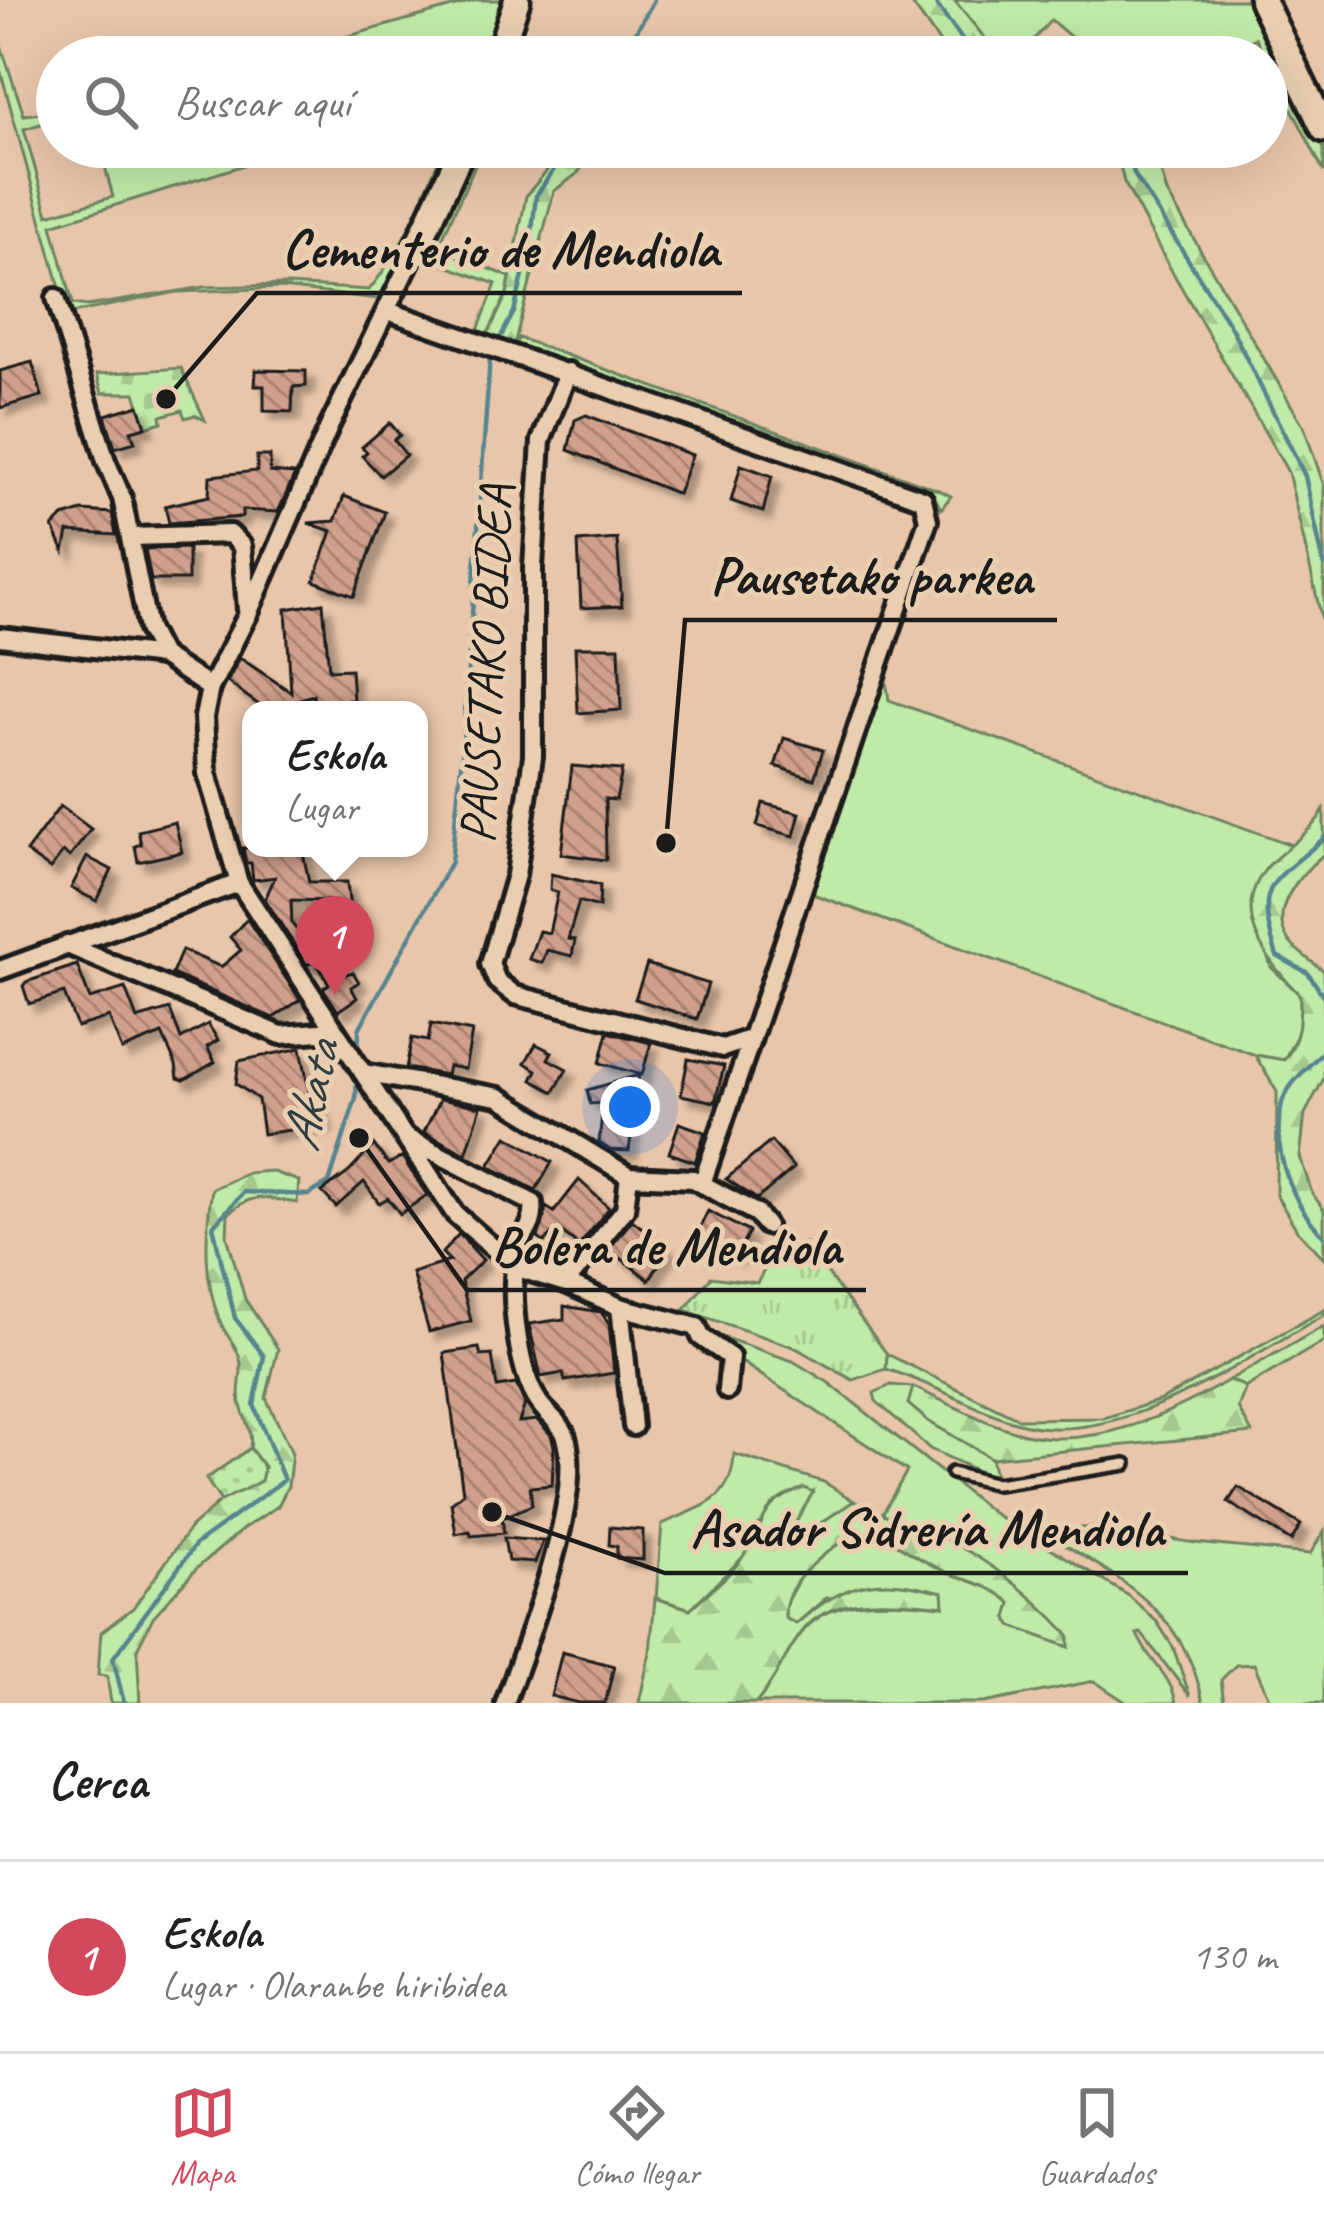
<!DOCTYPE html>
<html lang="es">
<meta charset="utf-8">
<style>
:root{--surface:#fff;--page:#f2f2f2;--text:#202124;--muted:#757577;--line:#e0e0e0;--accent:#d1495b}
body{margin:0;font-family:Caveat,sans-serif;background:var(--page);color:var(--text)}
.you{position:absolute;left:630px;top:1107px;width:42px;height:42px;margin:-30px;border:9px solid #fff;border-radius:50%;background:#1a73e8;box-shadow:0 0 0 18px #1a73e833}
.badge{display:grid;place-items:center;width:78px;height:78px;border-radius:50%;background:var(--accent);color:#fff;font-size:39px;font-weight:700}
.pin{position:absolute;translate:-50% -99px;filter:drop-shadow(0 3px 6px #0008)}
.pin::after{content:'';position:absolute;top:63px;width:42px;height:36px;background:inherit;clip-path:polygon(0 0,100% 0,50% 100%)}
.popup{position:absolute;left:242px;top:701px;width:186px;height:156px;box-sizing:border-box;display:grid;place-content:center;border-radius:24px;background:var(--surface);filter:drop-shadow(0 3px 9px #0005);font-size:39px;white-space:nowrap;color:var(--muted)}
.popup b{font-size:45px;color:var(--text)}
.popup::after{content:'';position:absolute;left:50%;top:100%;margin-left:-24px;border:24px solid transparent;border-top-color:var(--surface)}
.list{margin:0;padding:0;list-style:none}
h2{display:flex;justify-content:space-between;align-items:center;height:156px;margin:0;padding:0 48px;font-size:51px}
h2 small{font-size:39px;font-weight:400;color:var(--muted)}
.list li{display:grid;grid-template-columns:78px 1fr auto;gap:36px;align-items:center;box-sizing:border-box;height:192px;padding:0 48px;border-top:3px solid var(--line)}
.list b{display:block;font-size:45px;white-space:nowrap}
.list p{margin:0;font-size:39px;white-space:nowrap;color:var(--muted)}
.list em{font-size:39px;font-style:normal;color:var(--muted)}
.icon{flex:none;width:66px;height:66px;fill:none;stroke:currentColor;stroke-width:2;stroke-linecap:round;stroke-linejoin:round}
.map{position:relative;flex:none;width:1324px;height:1703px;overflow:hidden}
.search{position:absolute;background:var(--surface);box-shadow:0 12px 48px #0002;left:36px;right:36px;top:36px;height:132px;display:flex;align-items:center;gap:30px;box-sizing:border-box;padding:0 42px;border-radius:66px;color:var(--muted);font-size:45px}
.sheet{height:348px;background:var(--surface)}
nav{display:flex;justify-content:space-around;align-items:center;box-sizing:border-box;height:168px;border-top:3px solid var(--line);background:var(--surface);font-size:33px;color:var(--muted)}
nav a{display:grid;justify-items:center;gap:6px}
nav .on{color:var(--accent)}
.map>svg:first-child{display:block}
.grass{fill:#c0eaa7;stroke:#6e8362;stroke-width:3}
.forest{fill:url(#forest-firs);stroke:#6e8362;stroke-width:3}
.cemetery{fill:url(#cemetery-stones);stroke:#6e8362;stroke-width:3}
.park{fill:url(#park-tufts);stroke:#6e8362;stroke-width:3}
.garden{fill:url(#garden-dots);stroke:#6e8362;stroke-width:3}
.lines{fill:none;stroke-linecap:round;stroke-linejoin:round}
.stream{stroke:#578590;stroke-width:4.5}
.building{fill:url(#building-back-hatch);stroke:#1c1c1c;stroke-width:3;filter:url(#shadow)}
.lane-casing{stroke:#1c1c1c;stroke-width:18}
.street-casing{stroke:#1c1c1c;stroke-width:26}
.secondary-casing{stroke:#1c1c1c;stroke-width:33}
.lane{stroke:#e9ceb0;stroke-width:9}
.street{stroke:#e9ceb0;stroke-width:16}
.secondary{stroke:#e9ceb0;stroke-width:24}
.labels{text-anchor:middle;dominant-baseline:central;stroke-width:10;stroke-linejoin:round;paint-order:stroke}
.street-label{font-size:51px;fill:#1c1c1c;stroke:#e9ceb0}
.water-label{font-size:54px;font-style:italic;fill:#303f43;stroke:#e9ceb0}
.leader{fill:none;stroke:#1c1c1c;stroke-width:4.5}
.callout-dot{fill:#1c1c1c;stroke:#e9ceb0;stroke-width:4.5}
.callout-label{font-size:54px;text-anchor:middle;font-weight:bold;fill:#1c1c1c;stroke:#e9ceb0;stroke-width:10;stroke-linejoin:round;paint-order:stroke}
</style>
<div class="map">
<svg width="1324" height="1703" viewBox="0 0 1324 1703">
<defs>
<pattern id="forest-firs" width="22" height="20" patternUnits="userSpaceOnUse" patternTransform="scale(3)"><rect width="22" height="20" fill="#c0eaa7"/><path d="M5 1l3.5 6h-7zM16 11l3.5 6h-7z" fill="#a4c88f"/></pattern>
<pattern id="cemetery-stones" width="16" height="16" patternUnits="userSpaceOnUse" patternTransform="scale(3)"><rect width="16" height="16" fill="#c0eaa7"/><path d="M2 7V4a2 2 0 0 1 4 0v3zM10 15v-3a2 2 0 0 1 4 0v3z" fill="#a4c88f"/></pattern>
<pattern id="park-tufts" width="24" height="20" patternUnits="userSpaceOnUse" patternTransform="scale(3)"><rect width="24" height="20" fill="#c0eaa7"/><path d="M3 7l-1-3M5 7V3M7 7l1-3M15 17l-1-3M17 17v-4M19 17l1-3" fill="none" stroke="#a4c88f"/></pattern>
<pattern id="garden-dots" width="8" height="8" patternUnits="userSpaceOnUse" patternTransform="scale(3)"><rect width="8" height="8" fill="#c0eaa7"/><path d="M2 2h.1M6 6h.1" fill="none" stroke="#a4c88f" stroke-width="1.8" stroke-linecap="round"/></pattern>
<pattern id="building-back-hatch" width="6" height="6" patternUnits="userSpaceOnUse" patternTransform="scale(3)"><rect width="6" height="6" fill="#d0a08d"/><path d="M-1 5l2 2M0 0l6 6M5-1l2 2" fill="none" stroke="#a88272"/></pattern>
<filter id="shadow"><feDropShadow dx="8" dy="8" stdDeviation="3" flood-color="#0004"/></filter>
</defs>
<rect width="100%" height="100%" fill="#e9c6aa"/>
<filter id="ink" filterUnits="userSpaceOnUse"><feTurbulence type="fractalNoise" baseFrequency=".00833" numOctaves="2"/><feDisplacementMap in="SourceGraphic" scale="24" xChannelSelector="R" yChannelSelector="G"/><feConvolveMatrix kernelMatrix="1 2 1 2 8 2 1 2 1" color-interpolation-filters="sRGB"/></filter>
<g filter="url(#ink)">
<g class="grass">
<path d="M 477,0 L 513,0 L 492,57 L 274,57 Z"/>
<path d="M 954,0 L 1252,0 L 1324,149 L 1324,172 L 1256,38 L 1218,57 L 1094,57 L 1051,20 L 1018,57 L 1000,57 Z"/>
<path d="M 0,43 L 24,115 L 57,111 L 57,119 L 24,129 L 48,215 L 113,197 L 100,147 L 302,147 L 52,225 L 73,304 L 88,306 L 204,287 L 288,285 L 369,290 C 404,248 423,197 444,147 L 455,147 L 410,245 L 378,299 L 281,288 L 177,292 L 67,314 L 0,69 Z"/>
<path d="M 472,147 L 483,147 L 438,248 L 510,277 L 507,294 L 488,334 L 478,330 L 496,284 L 419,256 Z"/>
<path d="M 519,338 L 941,491 L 951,496 L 941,509 L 934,495 L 514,345 Z"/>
<path d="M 885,675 L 889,700 L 1292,845 L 1266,868 L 1251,902 L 1271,967 L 1300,995 L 1300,1029 L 1284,1060 L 1255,1055 L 810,893 Z"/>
<path d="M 1324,1310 L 1324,1315 C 1241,1361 1114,1453 1015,1422 C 970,1408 931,1382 886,1369 L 887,1354 L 1019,1419 L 1104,1418 L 1161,1400 Z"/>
<path d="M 1324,1326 L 1324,1341 L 1246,1387 L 1229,1380 Z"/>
<path d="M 710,1333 L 793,1361 L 829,1383 L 993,1513 L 1129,1596 L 1157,1622 L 1173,1647 L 1190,1696 L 1141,1633 L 1137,1634 C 1147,1660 1172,1675 1176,1703 L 1127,1703 L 1094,1681 L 984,1703 L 756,1703 C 777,1680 787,1647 808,1626 C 840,1594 903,1602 944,1606 L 942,1592 L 826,1598 L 796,1624 L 785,1618 L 785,1604 L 801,1575 L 839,1540 L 858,1533 L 898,1542 L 942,1570 L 998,1591 L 1068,1646 L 933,1533 L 881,1516 L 907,1471 L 702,1336 Z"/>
<path d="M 891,1385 L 913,1387 L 909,1404 L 928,1421 L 991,1458 L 996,1479 L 930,1449 L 876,1401 L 874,1393 Z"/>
<path d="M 734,1454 L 824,1482 L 854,1501 L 805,1534 L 796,1522 L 812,1492 L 758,1525 L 746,1554 L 690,1609 L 656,1598 L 662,1524 C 702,1506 732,1502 734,1454 Z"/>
<path d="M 1097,1527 L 1195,1543 L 1310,1554 L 1324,1531 L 1324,1703 L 1271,1703 L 1254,1664 L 1236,1665 L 1221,1680 L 1224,1703 L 1203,1703 C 1185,1608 1117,1577 1042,1531 Z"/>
</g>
<g class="forest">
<path d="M 909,0 L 954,0 L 1000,57 L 950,57 Z"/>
<path d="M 559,147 L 598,147 L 577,174 L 554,191 L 514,345 L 488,334 L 507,294 L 526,196 L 549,168 Z"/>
<path d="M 1111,147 L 1154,147 L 1167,193 L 1304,427 L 1324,486 L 1324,629 L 1288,472 L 1165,259 L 1124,182 L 1117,154 Z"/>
<path d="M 1324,810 L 1324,854 C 1300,874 1263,914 1293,946 C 1302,955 1314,963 1324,971 L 1324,1078 L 1305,1114 L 1300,1157 L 1312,1193 L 1324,1210 L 1324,1258 L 1297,1230 L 1276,1195 L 1277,1092 L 1255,1055 L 1284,1060 C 1300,1041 1300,1020 1300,995 C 1266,961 1227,910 1270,864 C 1288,846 1311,832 1324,810 Z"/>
<path d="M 270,1171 L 299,1181 L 297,1203 C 265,1198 253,1191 228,1214 L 227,1236 L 245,1299 L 278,1349 L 266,1398 L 292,1453 L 288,1486 L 278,1506 L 243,1529 L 197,1568 L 153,1617 L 137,1649 L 140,1703 L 111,1703 L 107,1676 L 98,1675 L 101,1632 L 133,1608 L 191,1527 L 224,1498 L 261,1480 L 264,1467 L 250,1448 C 253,1429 244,1420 240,1402 C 237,1390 242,1377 241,1364 C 239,1347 226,1337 220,1321 C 203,1280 205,1232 212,1189 L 248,1173 Z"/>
<path d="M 1229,1380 L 1246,1387 L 1238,1408 L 1252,1433 L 991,1458 L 928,1421 L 908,1404 L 913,1387 C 949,1403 987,1425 1025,1434 C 1095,1450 1171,1414 1229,1380 Z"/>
<path d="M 804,1488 L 813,1492 L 796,1522 L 804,1534 L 854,1501 C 879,1515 906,1521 933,1533 C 985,1557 1031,1593 1069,1635 L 1069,1647 L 1011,1626 L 1007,1618 L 1011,1603 C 992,1585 968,1582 944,1571 C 877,1540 875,1506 808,1569 C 794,1582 784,1600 785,1618 L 796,1624 C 848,1580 877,1575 943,1592 L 944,1606 C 903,1602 841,1593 808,1625 C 787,1647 777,1680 756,1703 L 639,1703 L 650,1652 L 655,1598 L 690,1609 C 708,1592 731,1576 744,1555 C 768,1521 757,1504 804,1488 Z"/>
</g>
<path class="cemetery" d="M 181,368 L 205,420 L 195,415 L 185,418 L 182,410 L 161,416 L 162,422 L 146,427 L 135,393 L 102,393 L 97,374 Z"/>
<path class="park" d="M 805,1243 L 887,1354 L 886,1369 L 853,1380 L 794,1347 L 684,1310 L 711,1277 L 757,1283 L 777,1248 Z"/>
<path class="garden" d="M 250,1448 L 264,1467 L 261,1481 L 221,1501 L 206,1479 Z"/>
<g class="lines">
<g class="stream">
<path d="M 933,0 L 975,57"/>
<path d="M 622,57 L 654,0"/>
<path d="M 1128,147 L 1134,174 L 1232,329 L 1305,476 L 1324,566"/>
<path d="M 1324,838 C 1272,885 1253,881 1277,956 L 1308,973 L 1324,997"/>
<path d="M 1324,1050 C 1312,1064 1286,1085 1282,1103 C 1270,1149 1292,1205 1324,1236"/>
<path d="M 358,1052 L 359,1029 L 451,862 L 462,755 L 490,357 L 514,312 L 530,248 L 536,196 L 569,147"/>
<path d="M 124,1703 L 113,1658 L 196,1544 L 284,1480 L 254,1405 L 264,1356 L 235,1318 L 213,1226 L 244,1192 L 308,1195 L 329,1183 L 356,1098 L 357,1075"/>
</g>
</g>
<g class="building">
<path d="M 32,362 L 42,396 L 0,408 L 0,371 Z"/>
<path d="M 256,370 L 306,371 L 306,386 L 293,387 L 292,412 L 264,411 L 264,386 L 255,386 Z"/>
<path d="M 139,405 L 146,427 L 131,431 L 135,442 L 115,448 L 105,415 Z"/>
<path d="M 586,415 L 692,455 L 678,494 L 568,450 L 575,420 Z"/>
<path d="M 390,423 L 400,435 L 394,440 L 406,455 L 381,476 L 362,456 L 367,452 L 362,447 Z"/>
<path d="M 257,456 L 270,456 L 270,472 L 295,474 L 278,512 L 242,510 L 242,517 L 169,523 L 165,506 L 209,496 L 210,476 L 257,471 Z"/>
<path d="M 741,465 L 772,476 L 763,512 L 731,501 Z"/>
<path d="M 344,496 L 385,512 L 354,596 L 314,581 L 332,531 L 308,523 L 335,521 Z"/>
<path d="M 82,511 L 112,513 L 116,535 L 68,532 L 64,552 L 53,527 L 63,517 Z"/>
<path d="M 617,539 L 622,606 L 581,608 L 578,542 Z"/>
<path d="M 188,548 L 188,580 L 151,580 L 145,549 Z"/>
<path d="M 323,603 L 329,670 L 351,669 L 353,700 L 314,702 L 313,695 L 266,710 L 227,682 L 240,658 L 291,692 L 286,609 Z"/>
<path d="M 575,647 L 619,647 L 621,710 L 578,713 Z"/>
<path d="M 784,738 L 823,750 L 814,779 L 775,766 Z"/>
<path d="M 572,766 L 622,770 L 616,800 L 605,799 L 606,860 L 561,854 Z"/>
<path d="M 763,803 L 800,813 L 794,836 L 757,826 Z"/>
<path d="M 60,806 L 91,829 L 70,857 L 63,852 L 50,869 L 26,852 Z"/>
<path d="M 175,822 L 182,852 L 138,862 L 135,846 L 141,844 L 138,831 Z"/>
<path d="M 243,848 L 302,848 L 309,882 L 347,882 L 350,910 L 344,912 L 327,914 L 328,901 L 291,900 L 292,924 L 302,936 L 311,932 L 338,976 L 353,972 L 359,982 L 351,987 L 357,998 L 338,1011 L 323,988 L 329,984 L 315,960 L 307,965 L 265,899 L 275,877 L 253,880 L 251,863 L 246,863 Z"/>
<path d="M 87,857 L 112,870 L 97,901 L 71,888 Z"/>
<path d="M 551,874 L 600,885 L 599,907 L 579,901 L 568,939 L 575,940 L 572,956 L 547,950 L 542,963 L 529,959 L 539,931 L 549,933 L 558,892 L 550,890 Z"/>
<path d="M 247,919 L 300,1000 L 273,1018 L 172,974 L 182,950 L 221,967 L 241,950 L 230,937 Z"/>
<path d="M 647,964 L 708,984 L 697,1019 L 635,999 Z"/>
<path d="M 77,965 L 90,999 L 125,988 L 137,1019 L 170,1009 L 181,1039 L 208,1024 L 218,1040 L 207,1047 L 215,1062 L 184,1080 L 178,1078 L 176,1065 L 162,1034 L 122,1050 L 109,1017 L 77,1027 L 64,993 L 29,1004 L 23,986 L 26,982 Z"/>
<path d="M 431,1024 L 472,1032 L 465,1069 L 448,1066 L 446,1075 L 406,1068 L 412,1038 L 428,1041 Z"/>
<path d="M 608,1032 L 651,1043 L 642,1075 L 600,1063 Z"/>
<path d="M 536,1044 L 552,1052 L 548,1059 L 567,1069 L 554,1092 L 532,1080 L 537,1070 L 525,1063 Z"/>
<path d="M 301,1048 L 312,1106 L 320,1105 L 324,1125 L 263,1134 L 258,1099 L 236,1084 L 239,1061 Z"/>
<path d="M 688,1059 L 724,1066 L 715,1102 L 681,1095 Z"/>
<path d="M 639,1075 L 629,1151 L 610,1150 L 599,1143 L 603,1103 L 590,1104 L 587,1090 Z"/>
<path d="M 440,1099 L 481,1107 L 466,1154 L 424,1132 Z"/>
<path d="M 679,1123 L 705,1132 L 695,1162 L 669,1153 Z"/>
<path d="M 507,1136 L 552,1162 L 536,1190 L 489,1166 Z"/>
<path d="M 771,1141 L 794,1168 L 757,1199 L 726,1179 Z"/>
<path d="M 374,1145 L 388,1164 L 402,1157 L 427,1195 L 400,1214 L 388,1198 L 379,1203 L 364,1182 L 336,1207 L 322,1192 L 349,1172 Z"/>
<path d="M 579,1180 L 609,1208 L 579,1246 L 557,1229 L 544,1242 L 538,1238 L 546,1207 L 554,1212 Z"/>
<path d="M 708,1211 L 749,1232 L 736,1257 L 695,1237 Z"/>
<path d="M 632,1220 L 669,1249 L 649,1280 L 609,1249 Z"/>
<path d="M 459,1234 L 483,1260 L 461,1281 L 471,1321 L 429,1332 L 412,1273 L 450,1261 L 442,1253 Z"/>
<path d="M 564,1306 L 601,1312 L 609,1324 L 614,1373 L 565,1381 L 563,1373 L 541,1377 L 529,1324 L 564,1319 Z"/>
<path d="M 479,1348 L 481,1356 L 492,1355 L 497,1387 L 516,1384 L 525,1404 L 519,1422 L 537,1420 L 551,1435 L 554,1446 L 552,1485 L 530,1487 L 532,1505 L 502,1518 L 504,1533 L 471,1536 L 470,1531 L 456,1534 L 451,1503 L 463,1493 L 444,1353 Z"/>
<path d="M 1238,1487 L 1301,1525 L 1291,1541 L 1228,1502 Z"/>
<path d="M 610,1527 L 643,1530 L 643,1560 L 617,1558 L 617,1546 L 609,1545 Z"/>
<path d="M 504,1538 L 543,1541 L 535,1563 L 508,1561 Z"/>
<path d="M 562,1652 L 614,1666 L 605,1703 L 579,1703 L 551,1696 Z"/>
</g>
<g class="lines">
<g class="lane-casing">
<path id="lane" d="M 952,1473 L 997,1484 L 1126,1464"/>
</g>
<g class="street-casing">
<g id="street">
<path d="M 417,247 L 329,427 L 248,614 L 210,688 L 204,717 L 207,773 L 239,883 L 455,1214 L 515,1267 L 566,1283 L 620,1307 L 697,1327 L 701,1337 L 730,1357 L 727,1390"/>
<path d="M 56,298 L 106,461 L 122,498 L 148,629 L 162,656 L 210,688"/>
<path d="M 388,311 L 923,499 L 928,520 L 702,1184"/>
<path d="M 568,372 L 541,441 L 533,567 L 533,756 L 516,875 L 490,964 L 497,981 L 515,995 L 723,1048 L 752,1038"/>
<path d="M 132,537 L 230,534 L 242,546 L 247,610"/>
<path d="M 0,637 L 162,656"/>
<path d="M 67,945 L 281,1035 L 332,1031"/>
<path d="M 0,970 L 239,883"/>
<path d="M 363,1073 L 499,1097 L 629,1176 L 693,1179 L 756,1213 L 766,1225"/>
<path d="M 407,1138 L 533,1203 C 536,1229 520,1241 500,1254"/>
<path d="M 566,1283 L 625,1209 L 629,1176"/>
<path d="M 620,1307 L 633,1426"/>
<path d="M 505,1703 C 527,1640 584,1499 566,1437 C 562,1423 545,1413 538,1401 C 518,1371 511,1303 515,1267"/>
</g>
</g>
<g class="secondary-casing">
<g id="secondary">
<path d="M 1262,0 L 1324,129"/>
<path d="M 498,57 L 517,0"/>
<path d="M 417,247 L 463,147"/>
</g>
</g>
<use href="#lane" class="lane"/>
<use href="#street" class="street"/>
<use href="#secondary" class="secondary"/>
</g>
</g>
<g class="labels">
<g class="street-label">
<text transform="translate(486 664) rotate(-87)">PAUSETAKO BIDEA</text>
</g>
<g class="water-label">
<text transform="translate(310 1096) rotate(-78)">Akata</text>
</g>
</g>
<path class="leader" d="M166 399L257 293H742M666 843L685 620H1057M359 1138L467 1290H866M492 1512L665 1573H1188"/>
<g class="callout-dot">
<circle cx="166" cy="399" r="12"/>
<circle cx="666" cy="843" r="12"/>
<circle cx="359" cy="1138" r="12"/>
<circle cx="492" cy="1512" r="12"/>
</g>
<g class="callout-label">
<text x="500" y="267">Cementerio de Mendiola</text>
<text x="871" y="594">Pausetako parkea</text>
<text x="666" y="1264">Bolera de Mendiola</text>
<text x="927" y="1546">Asador Sidrería Mendiola</text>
</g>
</svg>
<div class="you"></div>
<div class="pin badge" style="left:335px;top:995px">1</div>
<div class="popup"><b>Eskola</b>Lugar</div>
<div class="search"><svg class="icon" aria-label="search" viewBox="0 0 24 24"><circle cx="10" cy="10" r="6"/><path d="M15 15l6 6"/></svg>Buscar aquí</div>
</div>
<section class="sheet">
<h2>Cerca<small></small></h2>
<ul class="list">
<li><span class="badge">1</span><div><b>Eskola</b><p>Lugar · Olaranbe hiribidea</p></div><em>130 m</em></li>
</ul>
</section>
<nav>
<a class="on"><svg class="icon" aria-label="map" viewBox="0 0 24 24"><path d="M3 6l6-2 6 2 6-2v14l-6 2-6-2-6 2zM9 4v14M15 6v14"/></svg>Mapa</a>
<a><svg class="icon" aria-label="directions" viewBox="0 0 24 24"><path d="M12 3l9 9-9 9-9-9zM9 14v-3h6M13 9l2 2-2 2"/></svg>Cómo llegar</a>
<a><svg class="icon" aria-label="saved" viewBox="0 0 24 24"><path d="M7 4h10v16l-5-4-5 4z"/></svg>Guardados</a>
</nav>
